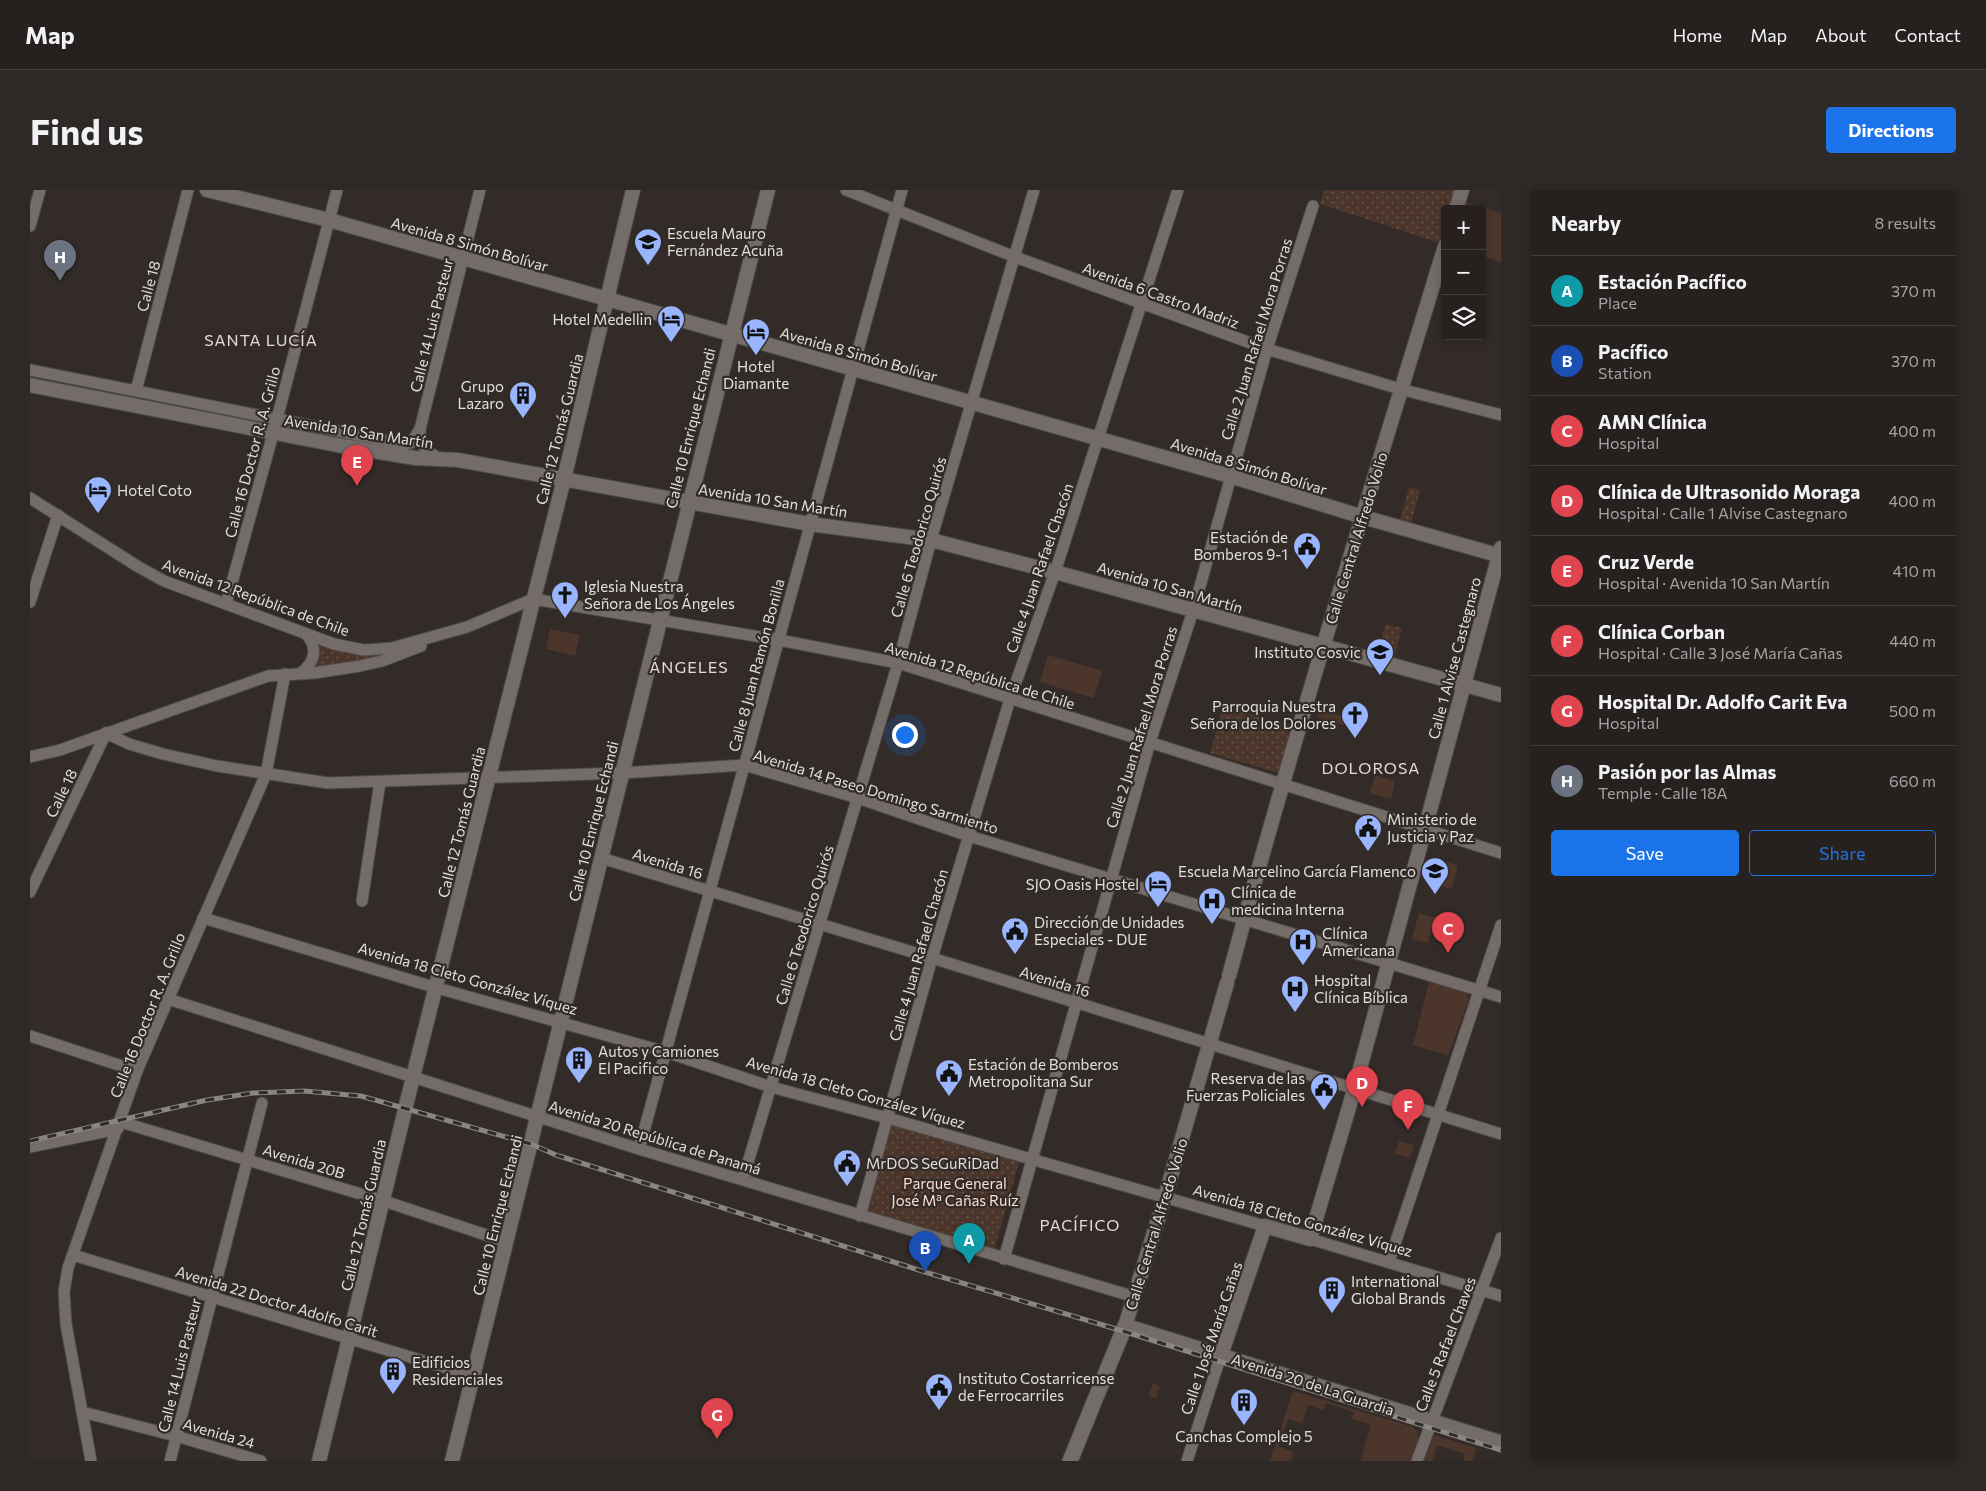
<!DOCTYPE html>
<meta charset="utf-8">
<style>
:root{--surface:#26201e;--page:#2e2827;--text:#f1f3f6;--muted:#a4a3a4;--line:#423e3c;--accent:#1a73e8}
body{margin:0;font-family:Commissioner,sans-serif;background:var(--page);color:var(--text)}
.controls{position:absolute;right:15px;top:15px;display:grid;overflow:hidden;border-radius:5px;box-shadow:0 2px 8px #0003}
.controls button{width:45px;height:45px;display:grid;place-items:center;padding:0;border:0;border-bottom:1px solid var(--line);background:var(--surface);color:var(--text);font:25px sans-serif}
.you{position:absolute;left:874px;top:544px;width:18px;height:18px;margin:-12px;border:4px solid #fff;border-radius:50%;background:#1a73e8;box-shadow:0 0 0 8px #1a73e833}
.badge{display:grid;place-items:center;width:32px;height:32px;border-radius:50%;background:var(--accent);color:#fff;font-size:16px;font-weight:700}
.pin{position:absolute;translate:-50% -41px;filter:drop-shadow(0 1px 2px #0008)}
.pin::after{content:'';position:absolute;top:26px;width:18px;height:15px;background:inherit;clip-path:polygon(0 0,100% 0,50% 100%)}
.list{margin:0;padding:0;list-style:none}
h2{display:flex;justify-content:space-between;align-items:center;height:65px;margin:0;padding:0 20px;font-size:21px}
h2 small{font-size:16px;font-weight:400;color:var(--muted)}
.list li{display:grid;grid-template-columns:32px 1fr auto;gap:15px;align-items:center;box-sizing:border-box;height:70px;padding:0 20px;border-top:1px solid var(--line)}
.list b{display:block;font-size:19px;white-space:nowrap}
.list p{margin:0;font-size:16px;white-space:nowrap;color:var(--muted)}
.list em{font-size:16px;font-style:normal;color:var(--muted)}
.actions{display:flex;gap:10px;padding:15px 20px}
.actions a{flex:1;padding:11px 0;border:1px solid var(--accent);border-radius:5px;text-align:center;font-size:18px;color:var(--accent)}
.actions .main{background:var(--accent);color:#fff}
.icon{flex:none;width:28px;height:28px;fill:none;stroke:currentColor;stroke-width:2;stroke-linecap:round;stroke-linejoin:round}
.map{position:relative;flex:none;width:1471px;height:1271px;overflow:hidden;border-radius:5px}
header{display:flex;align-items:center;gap:30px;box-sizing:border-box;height:70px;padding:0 25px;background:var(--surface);border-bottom:1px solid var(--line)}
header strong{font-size:24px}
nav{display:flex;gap:28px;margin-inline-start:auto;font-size:18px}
.intro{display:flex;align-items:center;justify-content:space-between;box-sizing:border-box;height:120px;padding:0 30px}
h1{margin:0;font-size:35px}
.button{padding:12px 22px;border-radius:5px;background:var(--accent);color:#fff;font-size:18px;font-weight:700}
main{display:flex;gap:30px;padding:0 30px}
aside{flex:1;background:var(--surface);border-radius:5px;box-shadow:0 2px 8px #0003}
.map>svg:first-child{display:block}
.grass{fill:url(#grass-dots)}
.garden{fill:#4c362c}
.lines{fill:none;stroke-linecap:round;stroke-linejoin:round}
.minor-casing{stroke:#4d4946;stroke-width:13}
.tertiary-casing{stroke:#4d4946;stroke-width:16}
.secondary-casing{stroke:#4d4946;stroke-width:17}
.minor{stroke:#746c69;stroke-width:11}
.tertiary{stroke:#746c69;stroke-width:14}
.secondary{stroke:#746c69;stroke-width:15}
.rail-casing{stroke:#8a8482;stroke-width:5}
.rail{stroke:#322b28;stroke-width:3;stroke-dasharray:9;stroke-linecap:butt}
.labels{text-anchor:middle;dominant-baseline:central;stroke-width:4.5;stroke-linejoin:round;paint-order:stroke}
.poi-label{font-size:15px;fill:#e2dedc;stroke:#322b28;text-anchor:start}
.street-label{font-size:15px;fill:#e2dedc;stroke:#322b28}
.park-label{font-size:15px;fill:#fddbcd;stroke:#322b28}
.neighbourhood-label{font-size:16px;letter-spacing:1px;fill:#e3dad6;stroke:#322b28}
</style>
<header>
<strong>Map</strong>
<nav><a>Home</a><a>Map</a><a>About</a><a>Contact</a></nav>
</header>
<div class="intro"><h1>Find us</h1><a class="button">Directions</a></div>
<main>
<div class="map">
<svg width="1471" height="1271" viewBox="0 0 1471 1271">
<defs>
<pattern id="grass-dots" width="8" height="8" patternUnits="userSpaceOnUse" patternTransform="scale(1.25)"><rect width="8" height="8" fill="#4c362c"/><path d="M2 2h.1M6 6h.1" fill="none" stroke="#66534a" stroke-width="1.8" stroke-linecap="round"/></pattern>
</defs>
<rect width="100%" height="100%" fill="#322b28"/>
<g class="grass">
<path d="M 1294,0 L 1426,0 L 1420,19 L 1415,19 L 1415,36 L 1410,53 L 1290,14 Z"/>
<path d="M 1379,297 L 1390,300 L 1381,334 L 1370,331 Z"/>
<path d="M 1355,434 L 1372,438 L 1364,468 L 1348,463 Z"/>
<path d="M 285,451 L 348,464 L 348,467 L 312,475 L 284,476 Z"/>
<path d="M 1193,516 L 1261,536 L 1248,583 L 1180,563 Z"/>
<path d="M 861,935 L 989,972 L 964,1061 L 836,1022 Z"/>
</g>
<g class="garden">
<path d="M 1436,12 L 1471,23 L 1471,72 L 1452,66 L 1452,19 L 1434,19 Z"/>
<path d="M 520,439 L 550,445 L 545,466 L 516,459 Z"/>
<path d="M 1018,465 L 1072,481 L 1064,508 L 1010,492 Z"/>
<path d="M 1290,520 L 1322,529 L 1320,537 L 1288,528 Z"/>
<path d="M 1345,585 L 1365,591 L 1361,609 L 1340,603 Z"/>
<path d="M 1408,670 L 1428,675 L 1422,699 L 1401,693 Z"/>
<path d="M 1389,723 L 1417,731 L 1414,741 L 1402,738 L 1398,753 L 1382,749 Z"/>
<path d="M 1399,792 L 1435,801 L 1439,809 L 1418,865 L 1383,855 Z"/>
<path d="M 1369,951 L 1384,955 L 1380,968 L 1365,964 Z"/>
<path d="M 1123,1193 L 1130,1196 L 1126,1208 L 1118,1206 Z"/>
<path d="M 1263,1201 L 1383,1237 C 1394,1246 1385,1260 1381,1271 L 1330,1271 L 1341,1235 L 1322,1229 L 1324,1222 L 1296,1213 L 1294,1220 L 1278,1215 L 1272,1233 L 1258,1229 L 1249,1257 L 1263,1262 L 1261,1271 L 1240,1271 Z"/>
<path d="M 1404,1245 L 1446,1258 L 1442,1271 L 1433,1271 L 1435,1264 L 1407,1255 L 1402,1271 L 1393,1271 Z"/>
</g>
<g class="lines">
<g class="minor-casing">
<g id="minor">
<path d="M 816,0 L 985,67 L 1237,159 L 1370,199 L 1471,225"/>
<path d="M 0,36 L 10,0"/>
<path d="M 0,180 L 373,254 L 381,253 L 390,239"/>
<path d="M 106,201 L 158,0"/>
<path d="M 410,269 C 395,261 391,257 390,239 L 450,0"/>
<path d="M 0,308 L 107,376 L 134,391 L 304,454 L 334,460 L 362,458 L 437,437 L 503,409 L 749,450 L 868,473 L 1471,663"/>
<path d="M 0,412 L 28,325"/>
<path d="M 196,414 L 243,244 L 307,0"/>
<path d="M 271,483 C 285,472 288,458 277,445"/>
<path d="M 76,543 L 99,554 L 133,564 L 187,576 L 298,593 L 592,583 L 714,575 L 828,608 L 939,646 L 1081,689 L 1471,807"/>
<path d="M 0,567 L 30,560 L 238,486 L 284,483 L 330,476 L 352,471 L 391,456"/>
<path d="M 571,668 L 902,768 L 1471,944"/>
<path d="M 0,702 L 76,543"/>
<path d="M 332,711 L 350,592"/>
<path d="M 173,728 L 407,798 L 636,862 L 741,897 L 865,930 L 1235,1036"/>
<path d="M 138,809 L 609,959 L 1105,1107"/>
<path d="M 0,846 L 107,881"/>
<path d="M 91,932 L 354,1011 L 477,1052"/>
<path d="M 0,957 L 88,939"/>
<path d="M 609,959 L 872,0"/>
<path d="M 713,989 L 868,473 L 901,350 L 1004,0"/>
<path d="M 830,1026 L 902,768 L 980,509 L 1025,382 L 1148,0"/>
<path d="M 1280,1049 L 1471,1106"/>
<path d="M 43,1065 L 443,1186"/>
<path d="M 974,1069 L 1120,552 L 1163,421 L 1237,159 L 1283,16"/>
<path d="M 1359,1072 L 1471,735"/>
<path d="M 52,1222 L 146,1246 L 231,1271"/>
<path d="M 61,1271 L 36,1134 L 34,1102 L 38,1078 L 107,881 L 236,584 L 255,484"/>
<path d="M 140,1271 L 232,913"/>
<path d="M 1157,1271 L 1191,1165"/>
<path d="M 1387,1271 L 1471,1048"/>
</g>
</g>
<g class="tertiary-casing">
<g id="tertiary">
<path d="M 177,0 L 299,30 L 1200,286 L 1333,327 L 1471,366"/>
<path d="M 1426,19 L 1432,0"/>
<path d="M 0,195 L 307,255 L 385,268 L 428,270 L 780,334 L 901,350 L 1025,382 L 1471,505"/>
<path d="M 1199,786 C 1265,541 1341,299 1415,56"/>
<path d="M 1095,1136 L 1135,1007 L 1197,793"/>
<path d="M 1191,1165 L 1235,1036 L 1280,1049 L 1325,897 L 1471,358"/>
<path d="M 289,1271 L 383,887 L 534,289 L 603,0"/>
<path d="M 422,1271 C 529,848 630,423 738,0"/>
</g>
</g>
<g class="secondary-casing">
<path id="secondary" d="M 1040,1271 L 1095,1136 L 1471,1253"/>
</g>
<use href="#minor" class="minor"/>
<use href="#tertiary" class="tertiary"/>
<use href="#secondary" class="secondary"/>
<g class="rail-casing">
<path id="rail" d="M 0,951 L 177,910 L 223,903 L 274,901 L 331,906 L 501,954 L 526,965 L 895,1082 L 1093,1141 L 1471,1260"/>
</g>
<use href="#rail" class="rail"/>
</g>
<defs>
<g id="school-pin" transform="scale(1.4375)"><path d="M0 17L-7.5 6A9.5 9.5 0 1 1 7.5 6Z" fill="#98b5fd" stroke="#322b28"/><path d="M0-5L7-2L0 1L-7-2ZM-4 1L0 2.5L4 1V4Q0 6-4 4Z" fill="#111"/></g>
<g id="hotel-pin" transform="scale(1.4375)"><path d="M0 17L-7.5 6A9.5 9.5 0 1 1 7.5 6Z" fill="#98b5fd" stroke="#322b28"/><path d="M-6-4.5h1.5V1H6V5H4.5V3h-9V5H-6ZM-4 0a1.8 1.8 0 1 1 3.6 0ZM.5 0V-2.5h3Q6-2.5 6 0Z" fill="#111"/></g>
<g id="building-pin" transform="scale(1.4375)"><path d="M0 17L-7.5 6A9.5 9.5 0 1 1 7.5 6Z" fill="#98b5fd" stroke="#322b28"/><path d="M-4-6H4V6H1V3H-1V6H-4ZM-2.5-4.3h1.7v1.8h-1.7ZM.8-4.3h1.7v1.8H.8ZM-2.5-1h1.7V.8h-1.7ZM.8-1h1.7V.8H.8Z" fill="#111"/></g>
<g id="civic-pin" transform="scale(1.4375)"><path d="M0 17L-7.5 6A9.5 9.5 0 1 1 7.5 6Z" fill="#98b5fd" stroke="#322b28"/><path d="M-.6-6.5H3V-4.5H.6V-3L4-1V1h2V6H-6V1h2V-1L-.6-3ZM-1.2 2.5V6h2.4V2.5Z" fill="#111"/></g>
<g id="church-pin" transform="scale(1.4375)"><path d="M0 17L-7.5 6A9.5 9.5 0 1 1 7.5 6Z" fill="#98b5fd" stroke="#322b28"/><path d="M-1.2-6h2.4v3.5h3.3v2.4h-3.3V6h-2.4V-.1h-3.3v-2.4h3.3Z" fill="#111"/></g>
<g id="university-pin" transform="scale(1.4375)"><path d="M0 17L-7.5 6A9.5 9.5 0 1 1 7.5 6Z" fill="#98b5fd" stroke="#322b28"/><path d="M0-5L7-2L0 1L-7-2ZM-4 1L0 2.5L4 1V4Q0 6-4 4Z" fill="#111"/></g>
<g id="hospital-pin" transform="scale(1.4375)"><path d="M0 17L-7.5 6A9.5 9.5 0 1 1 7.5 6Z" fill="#98b5fd" stroke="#322b28"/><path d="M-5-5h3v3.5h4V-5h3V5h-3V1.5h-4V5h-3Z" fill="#111"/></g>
</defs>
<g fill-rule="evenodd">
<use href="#school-pin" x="618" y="52"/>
<use href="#hotel-pin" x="641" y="129"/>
<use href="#hotel-pin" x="726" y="142"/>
<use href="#building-pin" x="493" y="205"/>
<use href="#hotel-pin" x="68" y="300"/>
<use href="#civic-pin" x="1277" y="356"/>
<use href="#church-pin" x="535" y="405"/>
<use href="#university-pin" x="1350" y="462"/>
<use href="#church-pin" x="1325" y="525"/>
<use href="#civic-pin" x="1338" y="638"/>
<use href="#school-pin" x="1405" y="681"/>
<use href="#hotel-pin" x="1128" y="694"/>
<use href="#hospital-pin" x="1182" y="711"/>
<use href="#civic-pin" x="985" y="741"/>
<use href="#hospital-pin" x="1273" y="752"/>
<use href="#hospital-pin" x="1265" y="799"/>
<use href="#building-pin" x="549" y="870"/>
<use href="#civic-pin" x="919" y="883"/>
<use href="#civic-pin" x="1294" y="897"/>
<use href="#civic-pin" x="817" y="973"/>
<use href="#building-pin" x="1302" y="1100"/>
<use href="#building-pin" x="363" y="1181"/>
<use href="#civic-pin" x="909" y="1197"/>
<use href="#building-pin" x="1214" y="1212"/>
</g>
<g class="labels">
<g class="poi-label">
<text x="637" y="43">Escuela Mauro<tspan x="637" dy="17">Fernández Acuña</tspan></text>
<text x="622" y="129" text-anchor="end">Hotel Medellin</text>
<text x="726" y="176" text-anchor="middle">Hotel<tspan x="726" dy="17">Diamante</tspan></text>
<text x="474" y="196" text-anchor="end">Grupo<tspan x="474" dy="17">Lazaro</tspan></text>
<text x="87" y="300">Hotel Coto</text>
<text x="1258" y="347" text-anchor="end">Estación de<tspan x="1258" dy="17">Bomberos 9-1</tspan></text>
<text x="554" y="396">Iglesia Nuestra<tspan x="554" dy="17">Señora de Los Ángeles</tspan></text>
<text x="1331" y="462" text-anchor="end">Instituto Cosvic</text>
<text x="1306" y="516" text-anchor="end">Parroquia Nuestra<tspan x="1306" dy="17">Señora de los Dolores</tspan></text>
<text x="1357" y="629">Ministerio de<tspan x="1357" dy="17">Justicia y Paz</tspan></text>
<text x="1386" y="681" text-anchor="end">Escuela Marcelino García Flamenco</text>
<text x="1109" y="694" text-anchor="end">SJO Oasis Hostel</text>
<text x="1201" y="702">Clínica de<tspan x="1201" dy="17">medicina Interna</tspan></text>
<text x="1004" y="732">Dirección de Unidades<tspan x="1004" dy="17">Especiales - DUE</tspan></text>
<text x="1292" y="743">Clínica<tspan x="1292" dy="17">Americana</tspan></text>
<text x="1284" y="790">Hospital<tspan x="1284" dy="17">Clínica Bíblica</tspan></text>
<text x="568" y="861">Autos y Camiones<tspan x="568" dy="17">El Pacifico</tspan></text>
<text x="938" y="874">Estación de Bomberos<tspan x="938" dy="17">Metropolitana Sur</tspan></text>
<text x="1275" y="888" text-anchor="end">Reserva de las<tspan x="1275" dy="17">Fuerzas Policiales</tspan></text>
<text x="836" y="973">MrDOS SeGuRiDad</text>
<text x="1321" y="1091">International<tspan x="1321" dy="17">Global Brands</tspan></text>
<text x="382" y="1172">Edificios<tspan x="382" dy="17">Residenciales</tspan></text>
<text x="928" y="1188">Instituto Costarricense<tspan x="928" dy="17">de Ferrocarriles</tspan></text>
<text x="1214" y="1246" text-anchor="middle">Canchas Complejo 5</text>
</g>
<g class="street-label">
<text transform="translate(440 54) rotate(16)">Avenida 8 Simón Bolívar</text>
<text transform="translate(118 96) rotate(-75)">Calle 18</text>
<text transform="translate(1131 105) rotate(20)">Avenida 6 Castro Madriz</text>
<text transform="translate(401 135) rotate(-76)">Calle 14 Luis Pasteur</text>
<text transform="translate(1226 149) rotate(-73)">Calle 2 Juan Rafael Mora Porras</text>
<text transform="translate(829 164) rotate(16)">Avenida 8 Simón Bolívar</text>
<text transform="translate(660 238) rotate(-76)">Calle 10 Enrique Echandi</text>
<text transform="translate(529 239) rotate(-76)">Calle 12 Tomás Guardia</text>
<text transform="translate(329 241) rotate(9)">Avenida 10 San Martín</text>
<text transform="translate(222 262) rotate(-75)">Calle 16 Doctor R. A. Grillo</text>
<text transform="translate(1219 276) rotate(17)">Avenida 8 Simón Bolívar</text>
<text transform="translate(743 310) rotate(9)">Avenida 10 San Martín</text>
<text transform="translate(888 347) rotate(-74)">Calle 6 Teodorico Quirós</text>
<text transform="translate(1326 348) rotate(-73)">Calle Central Alfredo Volio</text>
<text transform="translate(1009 378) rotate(-71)">Calle 4 Juan Rafael Chacón</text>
<text transform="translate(1140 397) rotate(16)">Avenida 10 San Martín</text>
<text transform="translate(226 407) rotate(20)">Avenida 12 República de Chile</text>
<text transform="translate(1424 468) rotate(-75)">Calle 1 Alvise Castegnaro</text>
<text transform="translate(726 475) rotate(-75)">Calle 8 Juan Ramón Bonilla</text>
<text transform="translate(950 485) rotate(17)">Avenida 12 República de Chile</text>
<text transform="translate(1111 537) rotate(-73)">Calle 2 Juan Rafael Mora Porras</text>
<text transform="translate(846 601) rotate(17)">Avenida 14 Paseo Domingo Sarmiento</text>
<text transform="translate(31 603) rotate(-64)">Calle 18</text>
<text transform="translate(563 631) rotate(-76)">Calle 10 Enrique Echandi</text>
<text transform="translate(431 632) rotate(-76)">Calle 12 Tomás Guardia</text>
<text transform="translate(638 673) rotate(17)">Avenida 16</text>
<text transform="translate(774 735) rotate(-73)">Calle 6 Teodorico Quirós</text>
<text transform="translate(888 765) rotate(-74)">Calle 4 Juan Rafael Chacón</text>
<text transform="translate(438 788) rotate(16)">Avenida 18 Cleto González Víquez</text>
<text transform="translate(1025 791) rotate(17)">Avenida 16</text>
<text transform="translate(117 825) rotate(-68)">Calle 16 Doctor R. A. Grillo</text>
<text transform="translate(826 902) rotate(16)">Avenida 18 Cleto González Víquez</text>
<text transform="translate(625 947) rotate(17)">Avenida 20 República de Panamá</text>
<text transform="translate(274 971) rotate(17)">Avenida 20B</text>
<text transform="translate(333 1025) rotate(-77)">Calle 12 Tomás Guardia</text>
<text transform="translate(467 1025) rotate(-76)">Calle 10 Enrique Echandi</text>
<text transform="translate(1273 1030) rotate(16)">Avenida 18 Cleto González Víquez</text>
<text transform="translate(1126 1034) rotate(-73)">Calle Central Alfredo Volio</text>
<text transform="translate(247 1111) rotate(17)">Avenida 22 Doctor Adolfo Carit</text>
<text transform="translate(1181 1148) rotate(-71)">Calle 1 José María Cañas</text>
<text transform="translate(1415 1154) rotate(-69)">Calle 5 Rafael Chaves</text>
<text transform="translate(149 1175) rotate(-76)">Calle 14 Luis Pasteur</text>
<text transform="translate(1283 1194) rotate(18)">Avenida 20 de La Guardia</text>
<text transform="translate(189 1243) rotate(16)">Avenida 24</text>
</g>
<g class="park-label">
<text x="925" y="993">Parque General<tspan x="925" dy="17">José Mª Cañas Ruíz</tspan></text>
</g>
<g class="neighbourhood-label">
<text x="231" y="149">SANTA LUCÍA</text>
<text x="659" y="476">ÁNGELES</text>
<text x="1341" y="577">DOLOROSA</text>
<text x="1050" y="1034">PACÍFICO</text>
</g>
</g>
</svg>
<div class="controls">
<button>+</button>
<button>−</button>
<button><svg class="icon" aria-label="layers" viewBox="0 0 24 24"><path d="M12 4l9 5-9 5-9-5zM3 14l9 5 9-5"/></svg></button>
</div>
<div class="you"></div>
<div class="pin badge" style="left:939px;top:1074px;background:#0f9aa8">A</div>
<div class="pin badge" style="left:895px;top:1082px;background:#1a4fb4">B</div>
<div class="pin badge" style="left:1418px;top:763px;background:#e0444e">C</div>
<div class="pin badge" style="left:1332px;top:917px;background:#e0444e">D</div>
<div class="pin badge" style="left:327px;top:296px;background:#e0444e">E</div>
<div class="pin badge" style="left:1378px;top:940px;background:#e0444e">F</div>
<div class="pin badge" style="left:687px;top:1249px;background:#e0444e">G</div>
<div class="pin badge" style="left:30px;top:91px;background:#6b7280">H</div>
</div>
<aside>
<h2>Nearby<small>8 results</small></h2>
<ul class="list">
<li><span class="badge" style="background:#0f9aa8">A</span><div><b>Estación Pacífico</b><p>Place</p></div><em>370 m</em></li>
<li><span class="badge" style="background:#1a4fb4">B</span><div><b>Pacífico</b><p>Station</p></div><em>370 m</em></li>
<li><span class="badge" style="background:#e0444e">C</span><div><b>AMN Clínica</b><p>Hospital</p></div><em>400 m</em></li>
<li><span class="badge" style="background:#e0444e">D</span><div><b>Clínica de Ultrasonido Moraga</b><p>Hospital · Calle 1 Alvise Castegnaro</p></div><em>400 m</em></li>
<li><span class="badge" style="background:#e0444e">E</span><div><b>Cruz Verde</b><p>Hospital · Avenida 10 San Martín</p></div><em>410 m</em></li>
<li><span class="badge" style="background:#e0444e">F</span><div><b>Clínica Corban</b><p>Hospital · Calle 3 José María Cañas</p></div><em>440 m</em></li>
<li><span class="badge" style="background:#e0444e">G</span><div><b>Hospital Dr. Adolfo Carit Eva</b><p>Hospital</p></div><em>500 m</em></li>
<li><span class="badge" style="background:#6b7280">H</span><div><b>Pasión por las Almas</b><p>Temple · Calle 18A</p></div><em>660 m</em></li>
</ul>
<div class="actions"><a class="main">Save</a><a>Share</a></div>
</aside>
</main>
